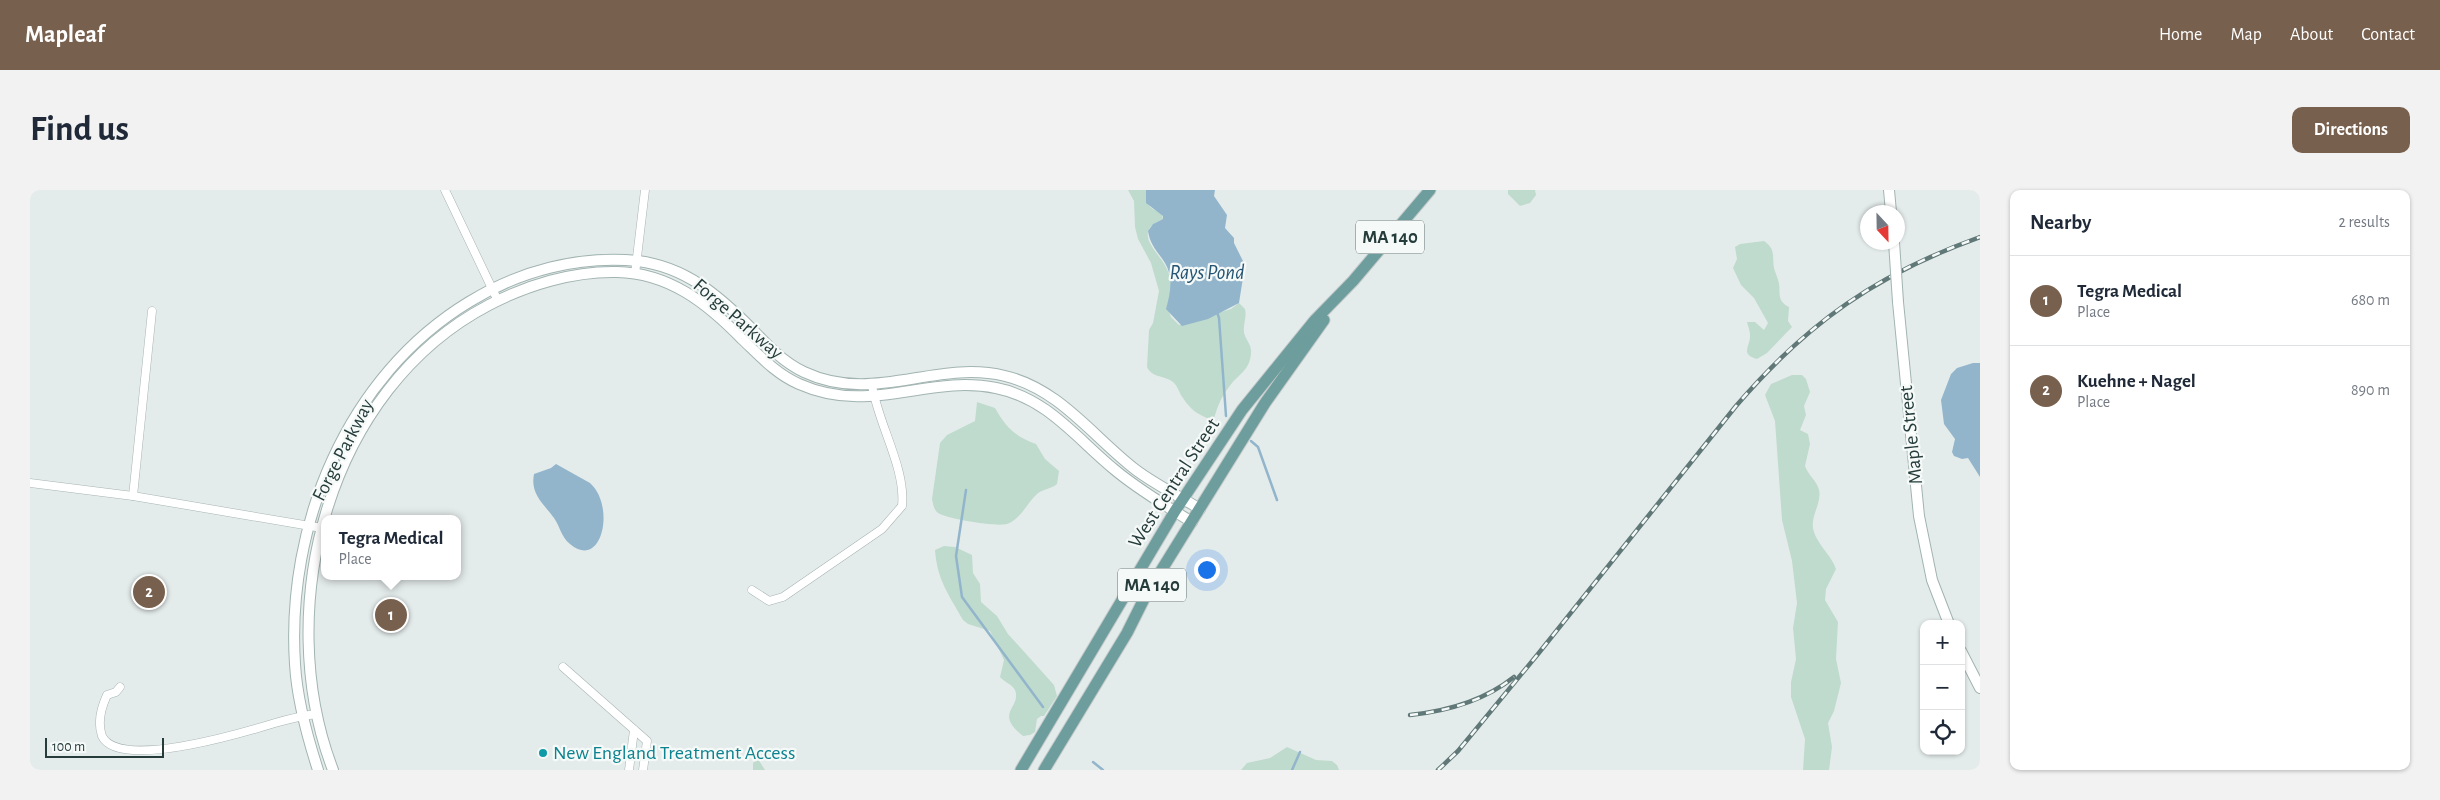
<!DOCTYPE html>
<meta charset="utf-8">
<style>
:root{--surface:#fff;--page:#f2f2f3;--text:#1f2937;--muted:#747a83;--line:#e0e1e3;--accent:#78604e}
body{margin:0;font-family:"Alegreya Sans",sans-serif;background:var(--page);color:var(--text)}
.controls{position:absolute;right:15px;bottom:15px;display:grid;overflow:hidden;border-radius:10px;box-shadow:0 1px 4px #0004}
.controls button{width:45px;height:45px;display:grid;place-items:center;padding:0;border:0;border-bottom:1px solid var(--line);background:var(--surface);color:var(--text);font:25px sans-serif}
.compass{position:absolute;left:1830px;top:15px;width:45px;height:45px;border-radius:50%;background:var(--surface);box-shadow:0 1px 4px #0004;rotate:158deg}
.scale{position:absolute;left:15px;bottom:12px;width:119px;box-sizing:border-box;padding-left:5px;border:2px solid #253c3b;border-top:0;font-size:14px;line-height:18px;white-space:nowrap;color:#253c3b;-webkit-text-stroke:4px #f5f9f8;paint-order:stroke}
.you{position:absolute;left:1176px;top:379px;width:18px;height:18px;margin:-12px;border:4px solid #fff;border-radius:50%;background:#1a73e8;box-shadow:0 0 0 8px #1a73e833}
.badge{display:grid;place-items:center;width:32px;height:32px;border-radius:50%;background:var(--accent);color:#fff;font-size:16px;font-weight:700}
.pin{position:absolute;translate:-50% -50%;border:2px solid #fff;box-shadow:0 1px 5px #0006}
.popup{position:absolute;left:291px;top:325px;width:140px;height:65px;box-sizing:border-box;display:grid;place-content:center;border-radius:10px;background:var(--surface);filter:drop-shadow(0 1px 4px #0005);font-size:16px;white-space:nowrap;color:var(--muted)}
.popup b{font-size:19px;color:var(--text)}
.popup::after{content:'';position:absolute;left:50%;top:100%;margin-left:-10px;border:10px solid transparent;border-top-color:var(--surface)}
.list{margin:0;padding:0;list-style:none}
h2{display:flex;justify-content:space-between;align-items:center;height:65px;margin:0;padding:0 20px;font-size:21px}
h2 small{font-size:16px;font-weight:400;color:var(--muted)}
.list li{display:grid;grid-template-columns:32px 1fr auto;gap:15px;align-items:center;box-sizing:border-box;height:90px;padding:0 20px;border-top:1px solid var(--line)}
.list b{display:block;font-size:19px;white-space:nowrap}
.list p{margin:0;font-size:16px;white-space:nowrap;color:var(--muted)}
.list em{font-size:16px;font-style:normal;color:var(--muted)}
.icon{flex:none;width:28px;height:28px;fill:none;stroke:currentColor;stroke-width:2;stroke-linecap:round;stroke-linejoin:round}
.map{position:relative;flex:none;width:1950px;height:580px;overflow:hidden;border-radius:10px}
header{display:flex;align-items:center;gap:30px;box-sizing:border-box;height:70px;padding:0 25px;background:var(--accent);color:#fff}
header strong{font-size:24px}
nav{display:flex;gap:28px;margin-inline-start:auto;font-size:18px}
.intro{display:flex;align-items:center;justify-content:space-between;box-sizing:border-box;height:120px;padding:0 30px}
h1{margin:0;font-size:35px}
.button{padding:12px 22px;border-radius:10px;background:var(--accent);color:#fff;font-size:18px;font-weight:700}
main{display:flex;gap:30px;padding:0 30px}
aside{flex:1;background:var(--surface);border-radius:10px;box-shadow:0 1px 4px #0004}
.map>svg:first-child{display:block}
.green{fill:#bfdbcd}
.water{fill:#92b5cc}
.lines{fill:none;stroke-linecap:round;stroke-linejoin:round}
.stream{stroke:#92b5cc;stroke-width:2.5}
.street-casing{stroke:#a7b4b3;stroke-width:9}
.secondary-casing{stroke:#a1b4b1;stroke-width:12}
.primary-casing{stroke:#c2c8c8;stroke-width:13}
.street{stroke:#fff;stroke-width:8}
.secondary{stroke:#fff;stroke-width:10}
.primary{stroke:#6d9d9c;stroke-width:11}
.rail-casing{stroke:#607877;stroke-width:4.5}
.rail{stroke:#f5f9f8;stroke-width:2.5;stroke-dasharray:8;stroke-linecap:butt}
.secondary-bridge-casing{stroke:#a1b4b1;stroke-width:12;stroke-linecap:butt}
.secondary-bridge{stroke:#fff;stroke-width:10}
.culture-dot{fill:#0f9aa8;stroke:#f5f9f8;stroke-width:2}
.labels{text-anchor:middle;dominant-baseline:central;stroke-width:4.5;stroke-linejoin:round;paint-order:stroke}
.shield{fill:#f5f9f8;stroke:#637574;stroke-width:1}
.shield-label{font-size:19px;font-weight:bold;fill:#253c3b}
.street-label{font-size:20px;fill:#253c3b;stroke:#f5f9f8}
.culture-label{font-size:20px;fill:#0d838f;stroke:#f5f9f8;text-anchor:start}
.water-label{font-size:21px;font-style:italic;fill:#255473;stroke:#f5f9f8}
</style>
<header>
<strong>Mapleaf</strong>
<nav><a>Home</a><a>Map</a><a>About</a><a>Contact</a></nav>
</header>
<div class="intro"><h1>Find us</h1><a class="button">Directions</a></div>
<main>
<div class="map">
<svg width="1950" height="580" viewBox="0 0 1950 580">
<rect width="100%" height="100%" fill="#e4eceb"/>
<g class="green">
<path d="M 1098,0 L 1116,0 C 1118,15 1116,17 1132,23 L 1133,29 C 1127,32 1120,34 1118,42 C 1114,61 1154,76 1137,116 L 1141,127 L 1149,135 L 1201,119 L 1209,113 L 1215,119 C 1217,127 1213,134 1214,142 C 1215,150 1222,154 1221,163 C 1220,181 1208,184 1199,197 C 1191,207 1188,216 1184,228 L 1180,229 C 1168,225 1160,219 1153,208 C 1149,203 1148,196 1143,192 C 1134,185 1122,188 1117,177 L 1119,140 L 1123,133 L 1129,101 L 1121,73 L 1108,49 L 1105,37 L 1104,11 Z"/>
<path d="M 1478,0 L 1505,0 L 1506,5 L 1500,13 L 1490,16 L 1478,4 Z"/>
<path d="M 1734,51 C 1746,59 1742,66 1744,78 C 1745,82 1747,86 1748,90 C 1752,101 1745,110 1759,117 L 1758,131 L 1762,137 L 1737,163 L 1727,169 C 1709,164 1721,156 1720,145 C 1720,141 1718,136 1717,132 L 1725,132 L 1734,140 L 1738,133 L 1724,108 L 1711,95 L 1703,78 L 1707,69 L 1705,57 L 1710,54 Z"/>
<path d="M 1762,185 L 1772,185 L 1776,189 L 1780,202 L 1774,216 L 1776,225 L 1770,240 L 1778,244 L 1780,254 L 1775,276 C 1778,285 1787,291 1789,300 C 1792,312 1781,325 1783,338 C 1786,354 1801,364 1806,379 L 1796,399 L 1795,410 L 1808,432 L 1806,469 L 1811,493 L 1804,521 L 1798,533 L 1802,557 L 1799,580 L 1773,580 L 1775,549 L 1761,507 L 1761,492 L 1766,469 L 1763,438 L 1767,413 L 1762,371 L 1752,330 L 1745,231 L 1735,205 L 1741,194 Z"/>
<path d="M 947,212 L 965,218 C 976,237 984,246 1006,254 L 1015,269 L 1029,281 L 1027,294 C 1021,299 1013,299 1007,304 C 997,313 990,330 977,334 C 966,337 918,329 908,323 C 904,320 903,314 902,309 L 910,253 L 917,245 L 945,231 Z"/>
<path d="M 914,356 L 925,357 L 942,365 L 943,383 L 950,394 L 951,412 L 967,426 L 978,444 L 1024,495 L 1027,506 L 1014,526 L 1011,526 L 1007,529 L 1005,542 L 1000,545 L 993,546 C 963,522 992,518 985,500 C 982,494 974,492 970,487 L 974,470 L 960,441 L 938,434 L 933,430 C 919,405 907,390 905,360 Z"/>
<path d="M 1257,557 L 1286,570 L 1302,571 L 1307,575 L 1309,580 L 1211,580 L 1217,573 L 1240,568 Z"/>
<path d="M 728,569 L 735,580 L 723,580 L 723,573 Z"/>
</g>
<g class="water">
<path d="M 1116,0 L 1185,0 L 1184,6 L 1197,25 L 1195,38 L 1204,48 L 1204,53 L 1215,75 L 1209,113 L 1178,129 L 1152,136 L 1136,119 C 1140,104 1144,88 1135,73 C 1128,62 1120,55 1118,41 L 1123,34 L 1133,29 L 1133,26 L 1116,13 Z"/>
<path d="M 1943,173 L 1950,173 L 1950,287 L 1938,268 L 1932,269 L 1924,266 L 1922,262 L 1925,249 L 1914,234 L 1911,210 L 1921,184 L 1927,178 Z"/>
<path d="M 526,274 L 560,293 C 586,316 572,381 540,354 C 531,347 530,336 524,328 C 513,313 500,304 504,284 L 521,278 Z"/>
</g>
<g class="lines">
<g class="stream">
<path d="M 1187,122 L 1189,128 L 1196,226"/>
<path d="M 1221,251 L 1228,257 L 1247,310"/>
<path d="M 936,300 L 926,366 L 932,407 L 1013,517"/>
<path d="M 1063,572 L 1073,580"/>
<path d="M 1262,580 L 1270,562"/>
</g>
<g class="street-casing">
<g id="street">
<path d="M 415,0 L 468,111"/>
<path d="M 605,84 L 615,0"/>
<path d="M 0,293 L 103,306 L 122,121"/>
<path d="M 103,306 L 292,338"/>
<path d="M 722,400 L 739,411 L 753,407 L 852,339 L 872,316 C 876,278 848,234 842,195"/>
<path d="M 533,477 L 617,551 L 613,580"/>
<path d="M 90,497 L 86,502 L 77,505 C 71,518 67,532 72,546 C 88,580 209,544 245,533 C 259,529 272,526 286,524"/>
<path d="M 599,580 L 604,540"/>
</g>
</g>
<g class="secondary-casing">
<g id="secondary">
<path d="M 1859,0 L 1861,22"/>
<path d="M 1868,112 L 1889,326 L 1902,390 L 1919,434"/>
<path d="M 1931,461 L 1950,498"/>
<path d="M 288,580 C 277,546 267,510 265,474 C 256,335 317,186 439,112 C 489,81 549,65 608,71 C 656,77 689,106 722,139 C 738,156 753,172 774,182 C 844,215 905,169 975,186 C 1030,199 1063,247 1106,280 C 1126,295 1149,306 1170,319"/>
<path d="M 303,580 C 241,418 298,199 459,115 C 497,95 543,81 587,82 C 639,83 677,113 712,149 C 730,166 746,184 769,194 C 841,226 897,184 966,198 C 1017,208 1046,248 1085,280 C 1109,300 1136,316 1162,332"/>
</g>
</g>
<g class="primary-casing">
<g id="primary">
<path d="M 991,580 L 1145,321 L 1212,220 L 1285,130 L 1323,91 L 1400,0"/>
<path d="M 1014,580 L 1097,443 L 1116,405 L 1235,213 L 1294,130"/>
</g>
</g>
<use href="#street" class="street"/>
<use href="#secondary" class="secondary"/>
<use href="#primary" class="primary"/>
<g class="rail-casing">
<g id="rail">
<path d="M 1380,525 C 1418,521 1454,511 1484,487"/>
<path d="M 1408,580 L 1428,561 L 1508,464 L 1706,216 C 1777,133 1847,84 1950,47"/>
</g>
</g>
<use href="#rail" class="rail"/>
<g class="secondary-bridge-casing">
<path id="secondary-bridge" d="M 1864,52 L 1868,112"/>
</g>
<use href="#secondary-bridge" class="secondary-bridge"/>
</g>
<circle class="culture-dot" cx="513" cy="563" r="5"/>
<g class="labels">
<g class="shield">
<rect x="1326" y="30.5" width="68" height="33" rx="4"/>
<rect x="1088" y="378.5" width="68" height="33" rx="4"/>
</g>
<g class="shield-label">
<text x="1360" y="47">MA 140</text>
<text x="1122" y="395">MA 140</text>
</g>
<g class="street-label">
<text transform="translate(708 129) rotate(41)">Forge Parkway</text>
<text transform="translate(1881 245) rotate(-96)">Maple Street</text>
<text transform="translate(313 260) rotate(-63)">Forge Parkway</text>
<text transform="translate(1144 293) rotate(-57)">West Central Street</text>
</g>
<g class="culture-label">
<text x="523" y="563">New England Treatment Access</text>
</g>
<g class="water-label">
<text x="1177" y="82">Rays Pond</text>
</g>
</g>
</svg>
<div class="controls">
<button>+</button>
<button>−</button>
<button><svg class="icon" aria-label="locate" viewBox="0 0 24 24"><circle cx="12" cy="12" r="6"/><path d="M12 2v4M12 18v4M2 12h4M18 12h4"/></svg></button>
</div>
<svg class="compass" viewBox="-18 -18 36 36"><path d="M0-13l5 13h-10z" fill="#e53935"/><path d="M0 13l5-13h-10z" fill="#747a83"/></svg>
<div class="scale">100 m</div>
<div class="you"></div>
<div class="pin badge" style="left:361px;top:425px">1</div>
<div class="popup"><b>Tegra Medical</b>Place</div>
<div class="pin badge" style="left:119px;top:402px">2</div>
</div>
<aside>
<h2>Nearby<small>2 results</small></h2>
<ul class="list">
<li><span class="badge">1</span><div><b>Tegra Medical</b><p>Place</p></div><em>680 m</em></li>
<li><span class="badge">2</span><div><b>Kuehne + Nagel</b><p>Place</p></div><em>890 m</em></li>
</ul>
</aside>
</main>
